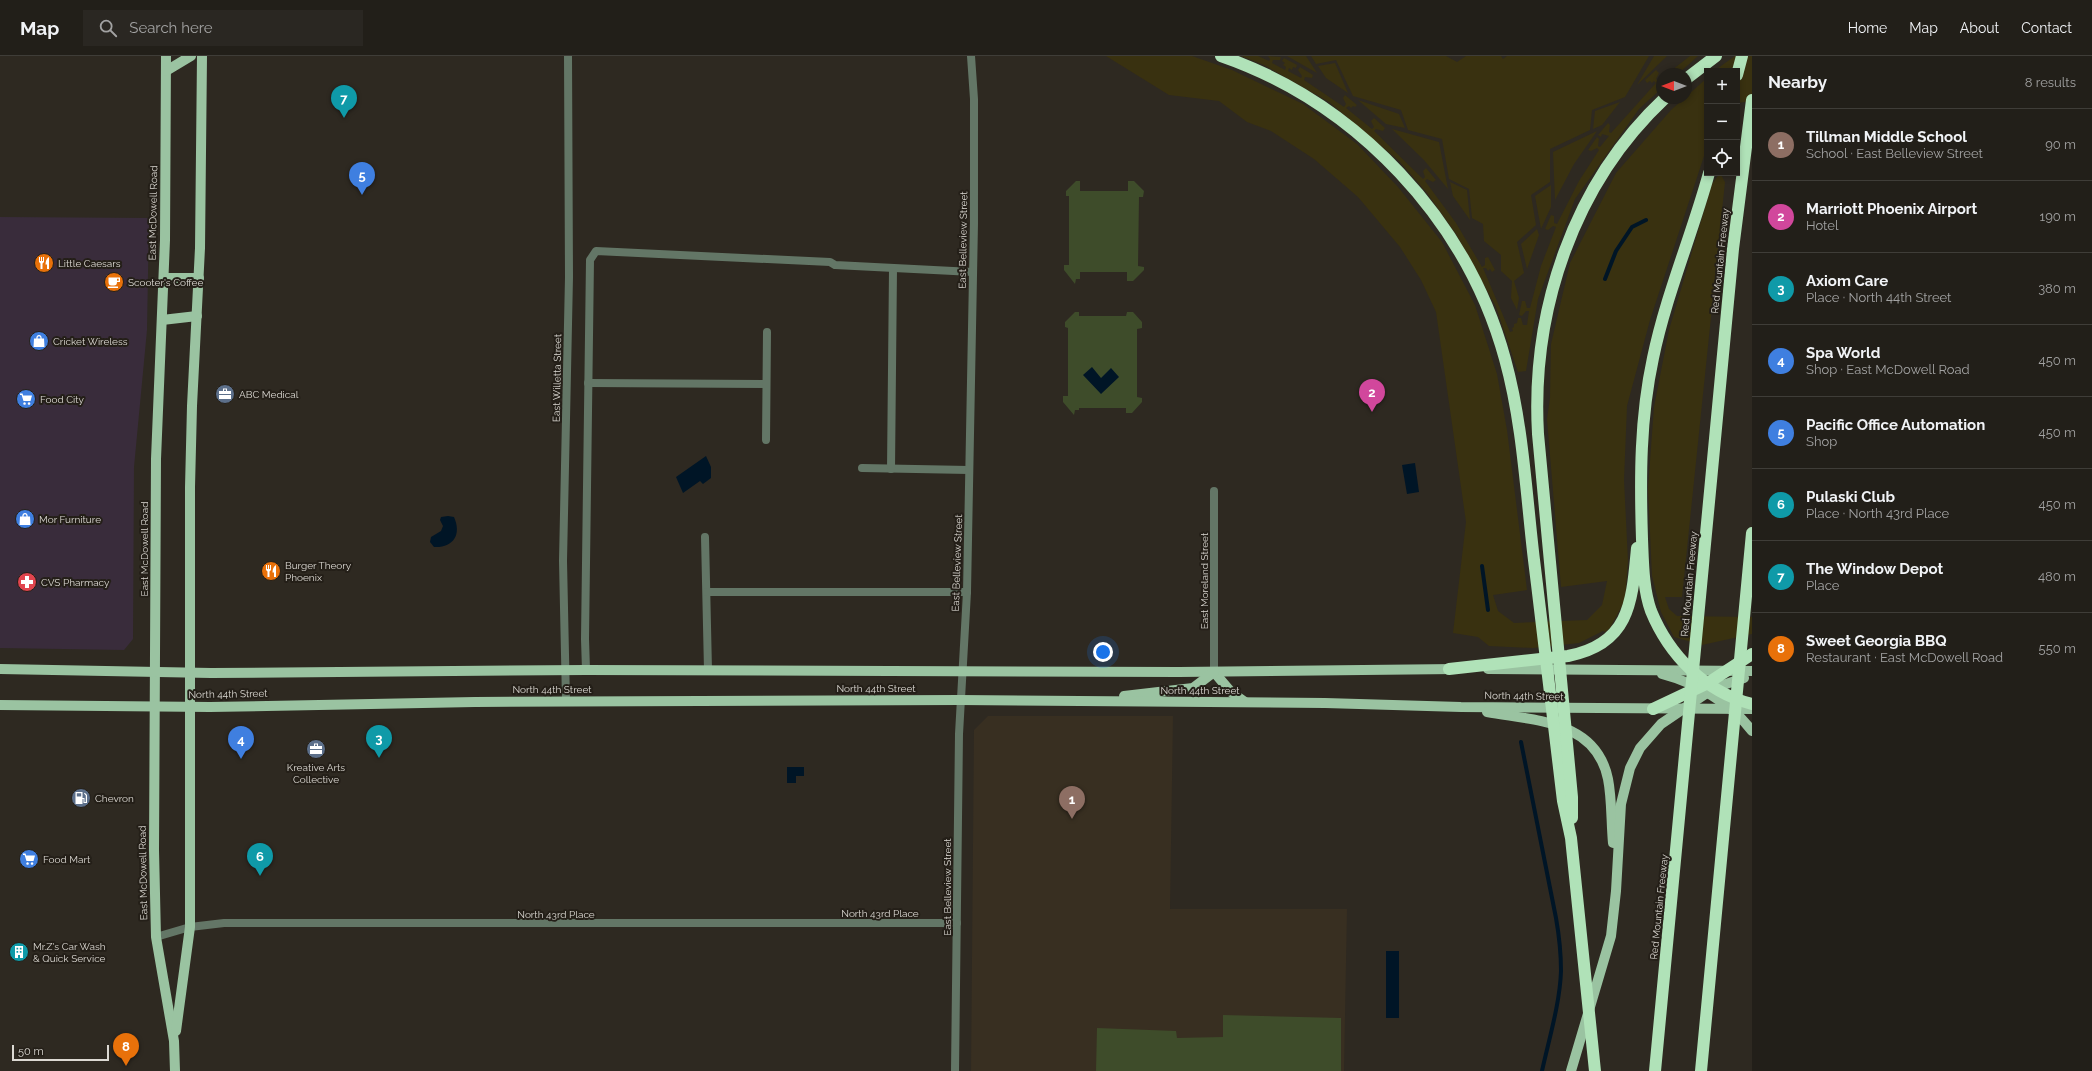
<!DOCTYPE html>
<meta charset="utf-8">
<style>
:root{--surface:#221f19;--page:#2a2722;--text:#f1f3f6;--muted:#a2a2a2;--line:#3f3d38;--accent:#f99f4d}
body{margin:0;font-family:Raleway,sans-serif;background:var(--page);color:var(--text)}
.controls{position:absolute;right:12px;top:12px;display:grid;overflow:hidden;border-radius:0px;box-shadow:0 2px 6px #0003}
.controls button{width:36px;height:36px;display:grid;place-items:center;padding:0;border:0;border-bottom:1px solid var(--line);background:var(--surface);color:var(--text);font:20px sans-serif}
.compass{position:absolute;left:1656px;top:12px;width:36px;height:36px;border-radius:50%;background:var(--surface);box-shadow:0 2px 6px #0003;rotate:270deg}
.scale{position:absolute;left:12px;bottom:10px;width:97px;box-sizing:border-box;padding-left:4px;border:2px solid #dcd9d3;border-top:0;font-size:11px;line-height:14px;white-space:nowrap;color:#dcd9d3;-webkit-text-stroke:3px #241f18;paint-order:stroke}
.you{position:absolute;left:1103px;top:596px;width:14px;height:14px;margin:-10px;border:3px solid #fff;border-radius:50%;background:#1a73e8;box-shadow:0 0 0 6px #1a73e833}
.badge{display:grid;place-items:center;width:26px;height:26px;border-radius:50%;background:var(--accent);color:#fff;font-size:13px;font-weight:700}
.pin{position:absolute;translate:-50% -33px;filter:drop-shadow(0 1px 2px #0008)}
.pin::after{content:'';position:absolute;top:21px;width:14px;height:12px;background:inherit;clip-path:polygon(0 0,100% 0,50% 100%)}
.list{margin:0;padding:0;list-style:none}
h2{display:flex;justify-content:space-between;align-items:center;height:52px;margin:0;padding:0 16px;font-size:17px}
h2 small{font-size:13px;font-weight:400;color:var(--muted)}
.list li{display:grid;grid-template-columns:26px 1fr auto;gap:12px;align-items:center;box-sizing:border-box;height:72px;padding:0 16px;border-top:1px solid var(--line)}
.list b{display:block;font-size:15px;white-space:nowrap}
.list p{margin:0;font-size:13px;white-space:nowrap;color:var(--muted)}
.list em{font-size:13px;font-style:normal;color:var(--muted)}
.icon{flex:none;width:22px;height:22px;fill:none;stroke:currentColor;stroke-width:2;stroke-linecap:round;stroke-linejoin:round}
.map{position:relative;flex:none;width:1752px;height:1015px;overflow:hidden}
header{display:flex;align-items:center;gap:24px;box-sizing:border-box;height:56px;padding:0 20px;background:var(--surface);border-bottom:1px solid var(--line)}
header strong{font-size:19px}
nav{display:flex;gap:22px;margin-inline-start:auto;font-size:14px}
.search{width:280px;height:36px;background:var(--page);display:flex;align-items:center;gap:10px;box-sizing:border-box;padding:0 14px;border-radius:0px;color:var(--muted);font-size:15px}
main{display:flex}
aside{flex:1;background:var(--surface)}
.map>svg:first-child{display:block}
.commercial{fill:#392c3b}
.built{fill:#382f21}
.green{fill:#3e4c2a}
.sand{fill:#393110}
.water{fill:#001526}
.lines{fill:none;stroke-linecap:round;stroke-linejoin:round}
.stream{stroke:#001526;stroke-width:4}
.street{stroke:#637666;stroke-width:8}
.primary{stroke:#9ac3a1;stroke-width:10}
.highway{stroke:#b0e2b8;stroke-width:12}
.labels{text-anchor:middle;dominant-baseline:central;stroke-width:4;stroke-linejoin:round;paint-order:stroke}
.street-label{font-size:10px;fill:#dcd9d3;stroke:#241f18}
.poi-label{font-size:10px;fill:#dcd9d3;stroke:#241f18;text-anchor:start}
</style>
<header>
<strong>Map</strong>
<div class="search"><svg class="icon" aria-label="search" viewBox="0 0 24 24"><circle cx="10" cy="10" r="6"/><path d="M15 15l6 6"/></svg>Search here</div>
<nav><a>Home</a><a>Map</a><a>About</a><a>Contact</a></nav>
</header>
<main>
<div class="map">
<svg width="1752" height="1015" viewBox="0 0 1752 1015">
<rect width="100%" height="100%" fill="#2e2921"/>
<path class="commercial" d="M 0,161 L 149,162 L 147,274 L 134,411 L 133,583 L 124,594 L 0,592 Z"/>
<path class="built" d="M 988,660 L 1173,660 L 1170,853 L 1347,853 L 1344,1015 L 971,1015 L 974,674 Z"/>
<g class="green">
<path d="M 1076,125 L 1080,125 L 1080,135 L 1128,135 L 1128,125 L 1134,125 L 1144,135 L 1143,141 L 1139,141 L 1138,210 L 1144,211 L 1144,214 L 1133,225 L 1127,225 L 1127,216 L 1080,216 L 1080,223 L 1076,223 L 1075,228 L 1064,214 L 1064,209 L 1069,209 L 1069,140 L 1066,140 L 1066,135 Z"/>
<path d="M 1075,256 L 1079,256 L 1079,260 L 1126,260 L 1127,256 L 1133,256 L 1142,266 L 1142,272 L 1137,273 L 1137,341 L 1142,342 L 1142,346 L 1132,357 L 1126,357 L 1126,352 L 1079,352 L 1079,354 L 1075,354 L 1074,359 L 1063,346 L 1063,340 L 1068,340 L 1068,272 L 1065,271 L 1065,266 Z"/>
<path d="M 1223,959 L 1341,962 L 1341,1015 L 1096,1015 L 1097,972 L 1176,975 L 1177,982 L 1223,981 Z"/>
</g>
<g class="sand">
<path d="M 1106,0 L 1192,0 L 1232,14 L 1303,48 L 1357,88 L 1398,131 L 1442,186 L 1475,249 L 1497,318 L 1507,374 L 1527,534 L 1493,539 L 1498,555 L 1514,567 L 1587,564 L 1602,549 L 1607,525 L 1561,531 L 1547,363 L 1550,342 L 1551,288 L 1570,207 L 1616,117 L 1671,54 L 1707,22 L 1707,91 L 1650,264 L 1627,350 L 1624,424 L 1628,505 L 1625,544 L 1610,572 L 1605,576 L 1603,575 L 1579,587 L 1533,592 L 1489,590 L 1478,581 L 1453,577 L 1466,466 L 1436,256 L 1421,224 L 1400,191 L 1358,141 L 1314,103 L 1271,75 L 1247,66 L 1219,45 L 1169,39 Z"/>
<path d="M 1241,0 L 1258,0 L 1269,5 L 1270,3 L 1268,0 L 1281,1 L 1280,4 L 1273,4 L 1272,7 L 1285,14 L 1286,11 L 1283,9 L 1285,7 L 1282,5 L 1284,2 L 1297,9 L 1296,12 L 1293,11 L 1292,14 L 1289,12 L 1288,15 L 1301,22 L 1302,20 L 1298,14 L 1300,11 L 1313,19 L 1312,22 L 1305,21 L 1304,24 L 1344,51 L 1346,48 L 1343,42 L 1345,39 L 1357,49 L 1355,51 L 1353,50 L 1351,52 L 1349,50 L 1346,52 L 1372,73 L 1374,71 L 1371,65 L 1374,62 L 1385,72 L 1383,75 L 1376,73 L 1374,75 L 1423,123 L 1425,121 L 1423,115 L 1426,112 L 1436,124 L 1433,126 L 1427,123 L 1425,125 L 1456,167 L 1482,211 L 1485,209 L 1485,202 L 1488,201 L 1495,214 L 1492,216 L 1490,213 L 1488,215 L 1486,212 L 1483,212 L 1510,276 L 1513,275 L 1512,272 L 1514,271 L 1514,268 L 1517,267 L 1518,262 L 1521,262 L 1523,269 L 1527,269 L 1529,255 L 1526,255 L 1522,260 L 1519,259 L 1522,245 L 1525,245 L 1527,252 L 1530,252 L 1541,210 L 1556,171 L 1553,170 L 1548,174 L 1545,173 L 1551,159 L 1554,160 L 1554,167 L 1557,168 L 1579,125 L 1599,94 L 1597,92 L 1591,95 L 1588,94 L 1597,81 L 1599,83 L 1598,90 L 1600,91 L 1609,80 L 1602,78 L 1601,81 L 1598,79 L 1608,67 L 1610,69 L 1609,76 L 1611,77 L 1656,27 L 1654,25 L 1652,27 L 1650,25 L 1647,27 L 1645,24 L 1656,14 L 1659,17 L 1656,23 L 1658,25 L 1662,22 L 1662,32 L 1639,53 L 1575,143 L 1538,243 L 1526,315 L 1518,316 L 1496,251 L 1456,178 L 1427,137 L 1399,105 L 1329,46 L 1264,9 Z"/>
<path d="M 1287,0 L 1306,0 L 1317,17 Z"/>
<path d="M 1311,0 L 1446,0 L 1457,6 L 1466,0 L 1501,0 L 1503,3 L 1507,0 L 1649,0 L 1625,41 L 1592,54 L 1590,74 L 1550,93 L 1550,126 L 1531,139 L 1536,169 L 1517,186 L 1524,217 L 1514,225 L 1519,242 L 1517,254 L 1511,242 L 1512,225 L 1501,215 L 1501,199 L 1484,185 L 1483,168 L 1472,162 L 1469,133 L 1449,123 L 1442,83 L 1408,74 L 1401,54 L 1353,40 L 1336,4 L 1316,8 Z"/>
<path d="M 1654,0 L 1667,0 L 1637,29 Z"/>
<path d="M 1690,0 L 1698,0 L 1678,18 L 1667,18 Z"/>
<path d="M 1735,0 L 1752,0 L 1752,45 L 1737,47 L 1737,15 L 1714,15 Z"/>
<path d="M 1335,7 L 1348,37 L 1326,22 L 1318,10 Z"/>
<path d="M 1358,44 L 1399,58 L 1405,72 L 1386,68 Z"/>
<path d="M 1620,46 L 1602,69 L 1593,73 L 1595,55 Z"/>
<path d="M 1392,73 L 1439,86 L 1448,133 L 1424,104 Z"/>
<path d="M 1597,75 L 1574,108 L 1555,144 L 1553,96 Z"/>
<path d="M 1720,117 L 1725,126 L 1682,541 L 1665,541 L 1669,553 L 1677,560 L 1752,561 L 1752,578 L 1702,589 L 1674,581 L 1661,556 L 1652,520 L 1648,432 L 1654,351 L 1669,274 L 1712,128 Z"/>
<path d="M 1450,126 L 1467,134 L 1470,164 L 1453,140 Z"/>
<path d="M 1551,129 L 1551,151 L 1541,173 L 1535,140 Z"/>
<path d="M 1537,173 L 1539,179 L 1527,213 L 1521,188 Z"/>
</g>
<g class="water">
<path d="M 1092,311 L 1101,322 L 1111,312 L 1119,321 L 1101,338 L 1083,319 Z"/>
<path d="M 706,400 L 711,411 L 711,422 L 703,428 L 700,425 L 683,437 L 676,421 Z"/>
<path d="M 1415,407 L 1419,436 L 1407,438 L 1402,409 Z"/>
<path d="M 448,460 L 454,461 C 462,479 453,492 434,491 L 430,486 L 431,481 L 441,475 L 443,470 L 440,464 L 441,461 Z"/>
<path d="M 787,711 L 804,711 L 804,720 L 796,720 L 796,727 L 787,727 Z"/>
<rect x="1386" y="895" width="13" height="67"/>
</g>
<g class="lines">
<g class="stream">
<path d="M 1605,223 L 1616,195 L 1632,171 L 1646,164"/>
<path d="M 1482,510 L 1488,554"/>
<path d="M 1521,686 L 1556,862 C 1559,879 1561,897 1561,915 C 1560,947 1549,983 1542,1015"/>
</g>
<g class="street">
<path d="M 588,327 L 766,328"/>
<path d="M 766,384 L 767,276"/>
<path d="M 862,412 L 969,414"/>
<path d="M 891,413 L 893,213"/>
<path d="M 705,481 L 708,614"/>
<path d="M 707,536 L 967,536"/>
<path d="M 586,614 L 585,583 L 590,204 L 596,195 L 830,206 L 835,209 L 973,216"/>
<path d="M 1214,616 L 1214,435"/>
<path d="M 566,645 L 563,505 L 569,221 L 568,0"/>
<path d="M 156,881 L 190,871 L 224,867 L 957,867"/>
<path d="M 955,1015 L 959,678 L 967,536 L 974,167 L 974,43 L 971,0"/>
</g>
<g class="primary">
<path d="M 166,0 L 165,184 L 156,403 L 154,794 L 156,881 L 174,985 L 175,1015"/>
<path d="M 166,15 L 191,0"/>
<path d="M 164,222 L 199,222"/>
<path d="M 162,264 L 197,260"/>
<path d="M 0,613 L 211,617 L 586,614 L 1179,616 L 1456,613"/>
<path d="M 1488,613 L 1752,615"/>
<path d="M 1214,616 L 1231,636 L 1245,646"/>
<path d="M 1662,618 C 1696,627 1731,647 1752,675"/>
<path d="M 1124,640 L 1193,632 L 1214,616"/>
<path d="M 0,649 L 210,651 L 475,646 L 960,644 L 1325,647 L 1461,651 L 1752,653"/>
<path d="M 1487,656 C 1535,665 1596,664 1608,723 C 1612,743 1611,766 1613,787"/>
<path d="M 176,975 L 190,871 L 190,431 L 192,350 L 200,192 L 202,0"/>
<path d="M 1571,1015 L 1611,880 L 1616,835 L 1621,748 L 1630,712 L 1640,692 L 1661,668 L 1714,632 L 1744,622"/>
</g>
<g class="highway">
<path d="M 1221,0 C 1357,47 1467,164 1505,303 C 1523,368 1526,437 1534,504 C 1544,584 1553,664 1563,745 L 1571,782 L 1595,1015"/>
<path d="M 1737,19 L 1742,0"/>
<path d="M 1686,23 L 1716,0"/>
<path d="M 1709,117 C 1692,179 1666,239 1653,302 C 1640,362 1640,422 1642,483 C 1643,506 1643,533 1651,555 C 1669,599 1705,636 1752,648"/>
<path d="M 1449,613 L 1568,600 C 1630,588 1632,546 1637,492"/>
<path d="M 1653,653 L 1708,627 L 1752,598"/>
<path d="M 1572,762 L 1572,741 L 1538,378 C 1531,255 1573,128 1665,42"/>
<path d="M 1655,1015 L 1733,193 L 1752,44"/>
<path d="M 1701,1015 L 1752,477"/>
</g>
</g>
<defs>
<g id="restaurant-disc" transform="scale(1)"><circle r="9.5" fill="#e8710a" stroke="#241f18"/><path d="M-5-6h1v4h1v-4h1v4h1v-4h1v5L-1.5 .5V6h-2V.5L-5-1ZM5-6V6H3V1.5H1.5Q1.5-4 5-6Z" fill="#fff"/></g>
<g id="cafe-disc" transform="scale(1)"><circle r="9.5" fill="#e8710a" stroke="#241f18"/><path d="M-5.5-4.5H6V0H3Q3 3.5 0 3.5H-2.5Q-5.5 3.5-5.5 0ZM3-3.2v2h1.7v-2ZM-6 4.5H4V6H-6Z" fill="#fff"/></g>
<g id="shop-disc" transform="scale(1)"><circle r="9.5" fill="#3f7fe0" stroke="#241f18"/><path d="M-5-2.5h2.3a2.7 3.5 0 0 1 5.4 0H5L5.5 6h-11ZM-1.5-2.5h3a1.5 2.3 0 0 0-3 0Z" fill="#fff"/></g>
<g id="office-disc" transform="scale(1)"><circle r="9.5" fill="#5c6f8a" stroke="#241f18"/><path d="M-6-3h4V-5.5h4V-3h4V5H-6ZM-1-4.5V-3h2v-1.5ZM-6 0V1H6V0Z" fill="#fff"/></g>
<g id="supermarket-disc" transform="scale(1)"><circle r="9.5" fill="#3f7fe0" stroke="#241f18"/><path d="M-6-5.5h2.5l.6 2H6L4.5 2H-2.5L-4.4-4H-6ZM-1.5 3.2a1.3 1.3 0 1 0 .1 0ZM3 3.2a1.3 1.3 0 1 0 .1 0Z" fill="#fff"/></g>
<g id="pharmacy-disc" transform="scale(1)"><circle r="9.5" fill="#e0444e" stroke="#241f18"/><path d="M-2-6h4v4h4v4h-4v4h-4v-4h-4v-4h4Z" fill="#fff"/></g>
<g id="fuel-disc" transform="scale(1)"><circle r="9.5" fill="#5c6f8a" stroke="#241f18"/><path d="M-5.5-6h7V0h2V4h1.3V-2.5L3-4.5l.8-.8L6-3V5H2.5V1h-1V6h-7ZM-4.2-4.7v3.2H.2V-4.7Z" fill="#fff"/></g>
<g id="building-disc" transform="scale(1)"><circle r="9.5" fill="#0f9aa8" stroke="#241f18"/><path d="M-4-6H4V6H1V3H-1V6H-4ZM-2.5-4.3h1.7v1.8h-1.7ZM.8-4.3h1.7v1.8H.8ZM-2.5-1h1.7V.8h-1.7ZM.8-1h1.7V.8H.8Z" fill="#fff"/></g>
</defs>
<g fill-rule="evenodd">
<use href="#restaurant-disc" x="44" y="207"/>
<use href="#cafe-disc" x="114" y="226"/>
<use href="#shop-disc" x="39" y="285"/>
<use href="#office-disc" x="225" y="338"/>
<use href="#supermarket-disc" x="26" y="343"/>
<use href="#shop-disc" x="25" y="463"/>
<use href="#restaurant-disc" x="271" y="515"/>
<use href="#pharmacy-disc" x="27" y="526"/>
<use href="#office-disc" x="316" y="693"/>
<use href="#fuel-disc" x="81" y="742"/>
<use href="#supermarket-disc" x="29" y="803"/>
<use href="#building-disc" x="19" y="896"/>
</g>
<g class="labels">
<g class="street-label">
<text transform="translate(153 157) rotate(-89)">East McDowell Road</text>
<text transform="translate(963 184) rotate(-89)">East Belleview Street</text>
<text transform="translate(1720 205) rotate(-84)">Red Mountain Freeway</text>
<text transform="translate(557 322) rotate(-89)">East Willetta Street</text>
<text transform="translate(144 493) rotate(-90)">East McDowell Road</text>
<text transform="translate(957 507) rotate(-88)">East Belleview Street</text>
<text transform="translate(1204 525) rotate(-90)">East Moreland Street</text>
<text transform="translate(1689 528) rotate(-85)">Red Mountain Freeway</text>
<text x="876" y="632">North 44th Street</text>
<text x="552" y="633">North 44th Street</text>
<text x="1200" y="634">North 44th Street</text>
<text transform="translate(228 638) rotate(-1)">North 44th Street</text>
<text transform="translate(1524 640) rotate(1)">North 44th Street</text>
<text transform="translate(143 817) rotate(-91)">East McDowell Road</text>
<text transform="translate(947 831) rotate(-90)">East Belleview Street</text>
<text transform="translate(1659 851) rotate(-84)">Red Mountain Freeway</text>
<text x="880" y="857">North 43rd Place</text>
<text x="556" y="858">North 43rd Place</text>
</g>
<g class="poi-label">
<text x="58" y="207">Little Caesars</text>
<text x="128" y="226">Scooter's Coffee</text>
<text x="53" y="285">Cricket Wireless</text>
<text x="239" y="338">ABC Medical</text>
<text x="40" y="343">Food City</text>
<text x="39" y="463">Mor Furniture</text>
<text x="285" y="509">Burger Theory<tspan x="285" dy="12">Phoenix</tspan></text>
<text x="41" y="526">CVS Pharmacy</text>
<text x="316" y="711" text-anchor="middle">Kreative Arts<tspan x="316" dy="12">Collective</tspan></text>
<text x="95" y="742">Chevron</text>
<text x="43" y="803">Food Mart</text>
<text x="33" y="890">Mr.Z's Car Wash<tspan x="33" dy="12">&amp; Quick Service</tspan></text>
</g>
</g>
</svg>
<div class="controls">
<button>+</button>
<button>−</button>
<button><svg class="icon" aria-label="locate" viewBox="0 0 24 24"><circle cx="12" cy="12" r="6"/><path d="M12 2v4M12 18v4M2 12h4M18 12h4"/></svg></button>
</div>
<svg class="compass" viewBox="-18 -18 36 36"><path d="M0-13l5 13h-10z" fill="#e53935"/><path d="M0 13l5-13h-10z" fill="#a2a2a2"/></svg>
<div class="scale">50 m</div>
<div class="you"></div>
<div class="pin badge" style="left:1072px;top:763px;background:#8d6e63">1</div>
<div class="pin badge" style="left:1372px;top:356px;background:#d1479c">2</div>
<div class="pin badge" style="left:379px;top:702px;background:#0f9aa8">3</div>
<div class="pin badge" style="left:241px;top:703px;background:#3f7fe0">4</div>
<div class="pin badge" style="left:362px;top:139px;background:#3f7fe0">5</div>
<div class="pin badge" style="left:260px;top:820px;background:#0f9aa8">6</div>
<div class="pin badge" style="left:344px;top:62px;background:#0f9aa8">7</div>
<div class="pin badge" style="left:126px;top:1010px;background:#e8710a">8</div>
</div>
<aside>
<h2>Nearby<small>8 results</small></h2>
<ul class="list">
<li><span class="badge" style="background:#8d6e63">1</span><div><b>Tillman Middle School</b><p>School · East Belleview Street</p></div><em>90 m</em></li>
<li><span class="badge" style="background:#d1479c">2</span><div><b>Marriott Phoenix Airport</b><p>Hotel</p></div><em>190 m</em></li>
<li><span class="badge" style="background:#0f9aa8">3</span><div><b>Axiom Care</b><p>Place · North 44th Street</p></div><em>380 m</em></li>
<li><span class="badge" style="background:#3f7fe0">4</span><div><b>Spa World</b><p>Shop · East McDowell Road</p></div><em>450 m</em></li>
<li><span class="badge" style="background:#3f7fe0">5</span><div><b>Pacific Office Automation</b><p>Shop</p></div><em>450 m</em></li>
<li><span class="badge" style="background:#0f9aa8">6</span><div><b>Pulaski Club</b><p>Place · North 43rd Place</p></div><em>450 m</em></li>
<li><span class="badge" style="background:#0f9aa8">7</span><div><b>The Window Depot</b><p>Place</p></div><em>480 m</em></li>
<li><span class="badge" style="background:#e8710a">8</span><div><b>Sweet Georgia BBQ</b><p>Restaurant · East McDowell Road</p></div><em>550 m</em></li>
</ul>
</aside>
</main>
